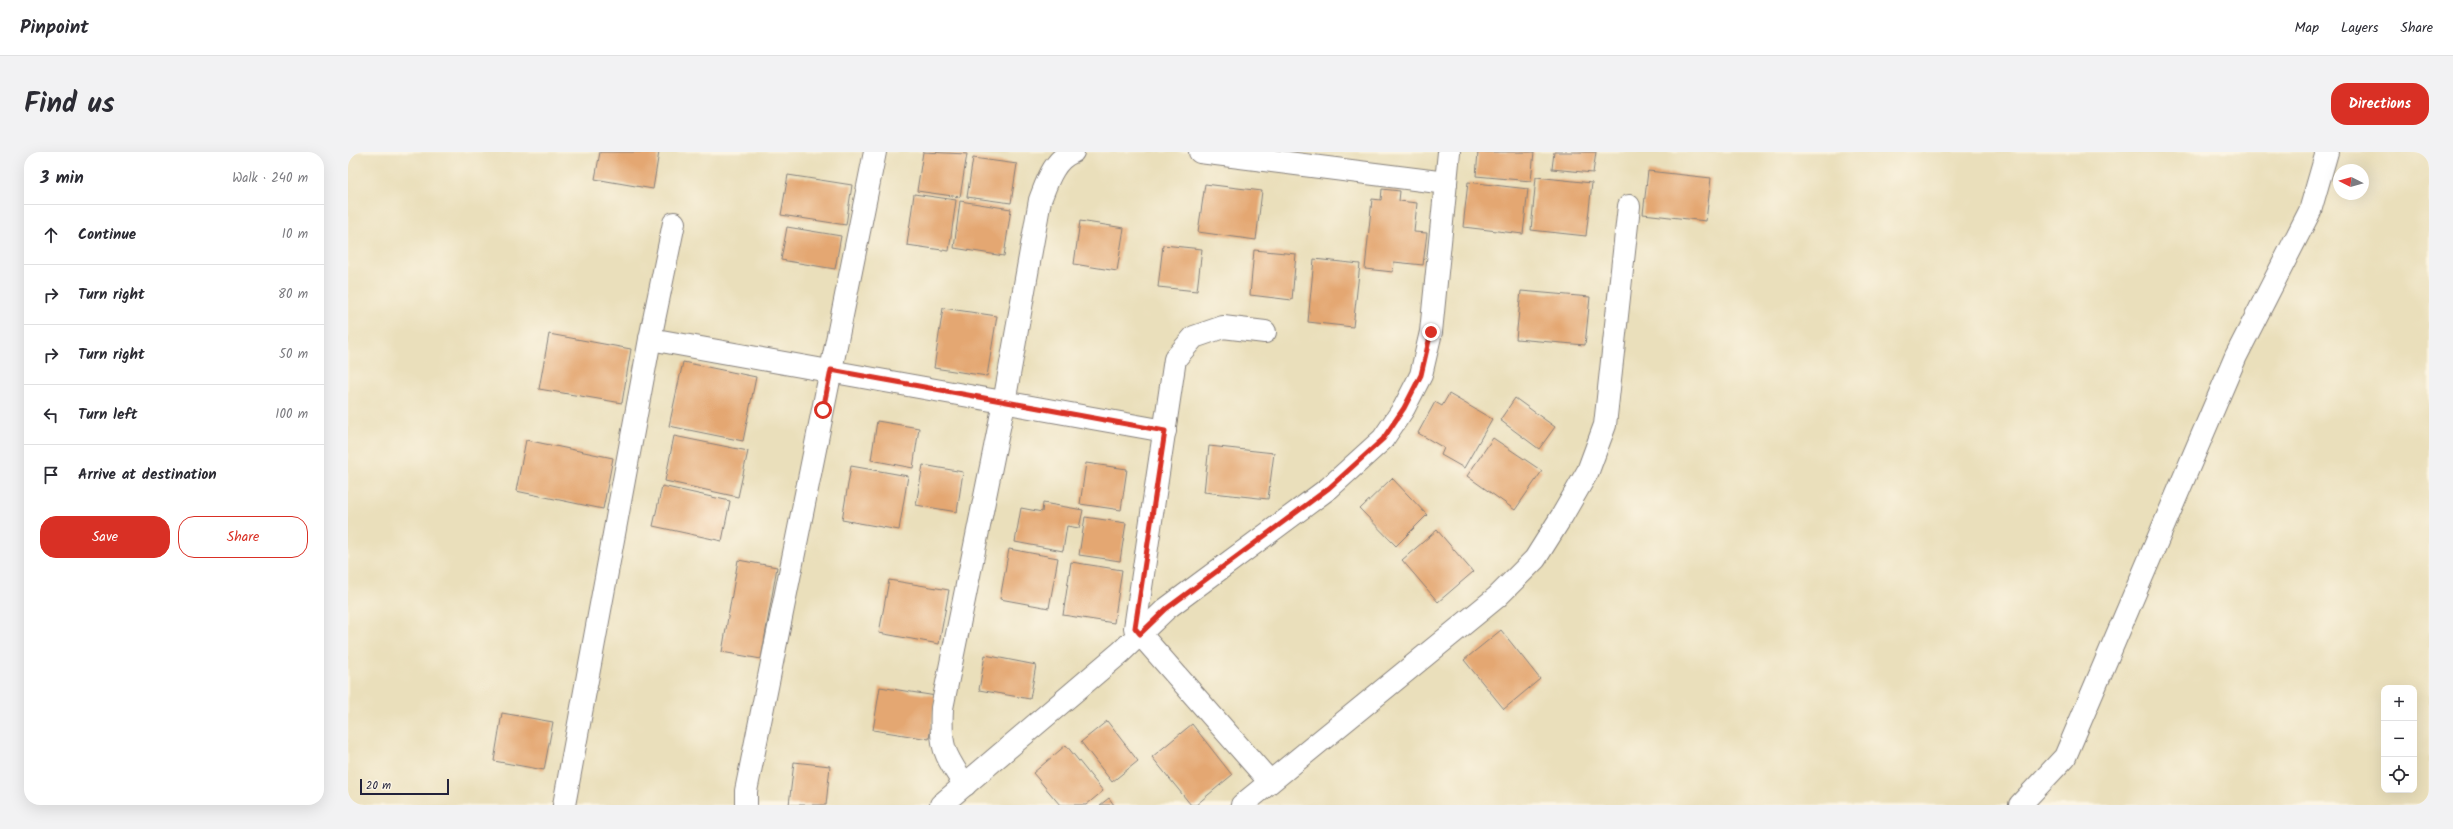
<!DOCTYPE html>
<meta charset="utf-8">
<style>
:root{--surface:#fff;--page:#f2f2f3;--text:#2b2b33;--muted:#7c7c81;--line:#e1e1e2;--accent:#d93025}
body{margin:0;font-family:Kalam,sans-serif;background:var(--page);color:var(--text)}
.controls{position:absolute;right:12px;bottom:12px;display:grid;overflow:hidden;border-radius:8px;box-shadow:0 4px 16px #0002}
.controls button{width:36px;height:36px;display:grid;place-items:center;padding:0;border:0;border-bottom:1px solid var(--line);background:var(--surface);color:var(--text);font:20px sans-serif}
.compass{position:absolute;left:1985px;top:12px;width:36px;height:36px;border-radius:50%;background:var(--surface);box-shadow:0 4px 16px #0002;rotate:276deg}
.scale{position:absolute;left:12px;bottom:10px;width:89px;box-sizing:border-box;padding-left:4px;border:2px solid #22223b;border-top:0;font-size:11px;line-height:14px;white-space:nowrap;color:#22223b;-webkit-text-stroke:3px #fcf5e5;paint-order:stroke}
.stop{position:absolute;width:12px;height:12px;margin:-9px;border:3px solid #d93025;border-radius:50%;background:#fff}
.stop.end{background:#d93025;border-color:#fff;box-shadow:0 1px 4px #0008}
.list{margin:0;padding:0;list-style:none}
h2{display:flex;justify-content:space-between;align-items:center;height:52px;margin:0;padding:0 16px;font-size:17px}
h2 small{font-size:13px;font-weight:400;color:var(--muted)}
.list li{display:grid;grid-template-columns:26px 1fr auto;gap:12px;align-items:center;box-sizing:border-box;height:60px;padding:0 16px;border-top:1px solid var(--line)}
.list b{display:block;font-size:15px;white-space:nowrap}
.list em{font-size:13px;font-style:normal;color:var(--muted)}
.actions{display:flex;gap:8px;padding:12px 16px}
.actions a{flex:1;padding:9px 0;border:1px solid var(--accent);border-radius:16px;text-align:center;font-size:14px;color:var(--accent)}
.actions .main{background:var(--accent);color:#fff}
.icon{flex:none;width:22px;height:22px;fill:none;stroke:currentColor;stroke-width:2;stroke-linecap:round;stroke-linejoin:round}
.map{position:relative;flex:none;width:2081px;height:653px;overflow:hidden;border-radius:16px}
header{display:flex;align-items:center;gap:24px;box-sizing:border-box;height:56px;padding:0 20px;background:var(--surface);border-bottom:1px solid var(--line)}
header strong{font-size:19px}
nav{display:flex;gap:22px;margin-inline-start:auto;font-size:14px}
.intro{display:flex;align-items:center;justify-content:space-between;box-sizing:border-box;height:96px;padding:0 24px}
h1{margin:0;font-size:28px}
.button{padding:10px 18px;border-radius:16px;background:var(--accent);color:#fff;font-size:14px;font-weight:700}
main{display:flex;gap:24px;padding:0 24px}
aside{flex:1;background:var(--surface);border-radius:16px;box-shadow:0 4px 16px #0002}
.map>svg:first-child{display:block}
.building{fill:#e4a772}
.lines{fill:none;stroke-linecap:round;stroke-linejoin:round}
.street-casing{stroke:#86807b;stroke-width:24}
.street{stroke:#fff;stroke-width:22}
.route{stroke:#d93025;stroke-width:5}
</style>
<header>
<strong>Pinpoint</strong>
<nav><a>Map</a><a>Layers</a><a>Share</a></nav>
</header>
<div class="intro"><h1>Find us</h1><a class="button">Directions</a></div>
<main>
<aside>
<h2>3 min<small>Walk · 240 m</small></h2>
<ul class="list">
<li><svg class="icon" aria-label="ahead" viewBox="0 0 24 24"><path d="M12 20V5M6 11l6-6 6 6"/></svg><div><b>Continue</b></div><em>10 m</em></li>
<li><svg class="icon" aria-label="right" viewBox="0 0 24 24"><path d="M7 20v-9h11M14 6l5 5-5 5"/></svg><div><b>Turn right</b></div><em>80 m</em></li>
<li><svg class="icon" aria-label="right" viewBox="0 0 24 24"><path d="M7 20v-9h11M14 6l5 5-5 5"/></svg><div><b>Turn right</b></div><em>50 m</em></li>
<li><svg class="icon" aria-label="left" viewBox="0 0 24 24"><path d="M17 20v-9H6M10 6l-5 5 5 5"/></svg><div><b>Turn left</b></div><em>100 m</em></li>
<li><svg class="icon" aria-label="arrive" viewBox="0 0 24 24"><path d="M6 21V4h12l-3 4 3 4H6"/></svg><div><b>Arrive at destination</b></div></li>
</ul>
<div class="actions"><a class="main">Save</a><a>Share</a></div>
</aside>
<div class="map">
<svg width="2081" height="653" viewBox="0 0 2081 653">
<rect width="100%" height="100%" fill="#fcf5e5"/>
<filter id="ink" filterUnits="userSpaceOnUse"><feTurbulence type="fractalNoise" baseFrequency=".025" numOctaves="2"/><feDisplacementMap in="SourceGraphic" scale="8" xChannelSelector="R" yChannelSelector="G"/><feConvolveMatrix kernelMatrix="1 2 1 2 8 2 1 2 1" color-interpolation-filters="sRGB"/></filter>
<filter id="wash" filterUnits="userSpaceOnUse"><feTurbulence type="fractalNoise" baseFrequency=".012" numOctaves="4" result="noise"/><feDisplacementMap in="SourceGraphic" scale="16" xChannelSelector="R" yChannelSelector="G"/><feGaussianBlur stdDeviation="0.9" result="paint"/><feColorMatrix in="noise" values="0 0 0 0 0 0 0 0 0 0 0 0 0 0 0 0 0 1.4 0 .05"/><feComposite in="paint" operator="in"/></filter>
<g filter="url(#wash)">
<rect width="100%" height="100%" fill="#eadfbb"/>
<g id="blocks">
<g class="building">
<path d="M 252,0 L 311,0 L 305,37 L 247,27 Z"/>
<path d="M 575,0 L 619,2 L 612,45 L 569,39 Z"/>
<path d="M 1130,0 L 1186,0 L 1183,29 L 1128,24 Z"/>
<path d="M 1206,0 L 1248,0 L 1245,21 L 1204,17 Z"/>
<path d="M 625,6 L 669,12 L 663,51 L 619,45 Z"/>
<path d="M 1300,19 L 1363,26 L 1358,69 L 1295,62 Z"/>
<path d="M 440,23 L 504,33 L 498,73 L 433,63 Z"/>
<path d="M 1188,25 L 1244,31 L 1238,84 L 1183,78 Z"/>
<path d="M 1120,30 L 1180,37 L 1175,82 L 1115,75 Z"/>
<path d="M 857,32 L 914,39 L 908,88 L 850,80 Z"/>
<path d="M 1034,37 L 1052,39 L 1051,49 L 1069,51 L 1066,80 L 1079,81 L 1075,113 L 1046,110 L 1045,120 L 1017,117 L 1024,47 L 1033,48 Z"/>
<path d="M 566,42 L 608,48 L 601,99 L 559,93 Z"/>
<path d="M 612,49 L 663,57 L 656,104 L 606,96 Z"/>
<path d="M 732,69 L 776,76 L 769,119 L 726,112 Z"/>
<path d="M 439,75 L 493,84 L 487,117 L 433,108 Z"/>
<path d="M 815,93 L 854,97 L 849,139 L 810,135 Z"/>
<path d="M 906,98 L 948,102 L 944,148 L 902,143 Z"/>
<path d="M 966,107 L 1012,112 L 1005,175 L 960,170 Z"/>
<path d="M 1173,139 L 1242,145 L 1237,193 L 1168,187 Z"/>
<path d="M 595,156 L 649,164 L 639,224 L 586,216 Z"/>
<path d="M 201,182 L 283,197 L 274,251 L 191,237 Z"/>
<path d="M 335,210 L 408,225 L 395,289 L 321,274 Z"/>
<path d="M 1101,242 L 1144,267 L 1116,316 L 1093,303 L 1096,296 L 1070,281 L 1087,250 L 1094,254 Z"/>
<path d="M 1167,246 L 1207,275 L 1191,297 L 1152,268 Z"/>
<path d="M 529,269 L 571,276 L 565,316 L 523,308 Z"/>
<path d="M 326,284 L 400,299 L 390,345 L 317,329 Z"/>
<path d="M 1145,286 L 1194,319 L 1167,358 L 1119,324 Z"/>
<path d="M 178,288 L 265,306 L 255,357 L 168,339 Z"/>
<path d="M 861,294 L 926,301 L 920,347 L 856,340 Z"/>
<path d="M 738,311 L 779,317 L 773,358 L 732,352 Z"/>
<path d="M 575,313 L 615,320 L 609,360 L 568,353 Z"/>
<path d="M 503,314 L 560,324 L 551,378 L 494,368 Z"/>
<path d="M 1044,326 L 1079,363 L 1048,394 L 1012,357 Z"/>
<path d="M 314,334 L 382,349 L 374,389 L 305,374 Z"/>
<path d="M 695,351 L 735,358 L 731,376 L 719,374 L 715,399 L 667,390 L 673,356 L 694,360 Z"/>
<path d="M 737,365 L 778,371 L 772,409 L 731,403 Z"/>
<path d="M 1089,378 L 1125,420 L 1090,450 L 1054,408 Z"/>
<path d="M 661,397 L 710,406 L 701,456 L 652,447 Z"/>
<path d="M 390,408 L 429,415 L 413,507 L 374,500 Z"/>
<path d="M 723,410 L 774,418 L 766,471 L 715,463 Z"/>
<path d="M 541,428 L 601,438 L 591,492 L 531,481 Z"/>
<path d="M 1153,478 L 1192,527 L 1156,557 L 1116,508 Z"/>
<path d="M 637,503 L 688,513 L 682,547 L 631,538 Z"/>
<path d="M 532,535 L 588,544 L 581,587 L 525,578 Z"/>
<path d="M 154,561 L 205,570 L 196,618 L 146,609 Z"/>
<path d="M 759,569 L 790,609 L 764,630 L 733,590 Z"/>
<path d="M 844,572 L 884,623 L 848,653 L 843,653 L 804,605 Z"/>
<path d="M 718,593 L 755,639 L 738,653 L 712,653 L 685,621 Z"/>
<path d="M 446,610 L 482,614 L 478,653 L 441,653 Z"/>
<path d="M 761,646 L 766,653 L 752,653 Z"/>
</g>
</g>
</g>
<g filter="url(#ink)">
<use href="#blocks" fill-opacity="0" stroke="#86807b" stroke-width="1"/>
<g class="lines">
<g class="street-casing">
<g id="street">
<path d="M 852,0 L 1098,31"/>
<path d="M 917,180 L 875,175 L 846,185 L 827,207 L 787,476 L 922,630"/>
<path d="M 302,187 L 817,279"/>
<path d="M 617,633 C 595,601 592,594 594,556 L 656,251 L 692,48 C 699,30 706,7 725,0"/>
<path d="M 216,653 L 302,187 L 326,71"/>
<path d="M 398,653 L 398,639 L 527,0"/>
<path d="M 593,653 L 773,500 L 818,457 L 981,336 L 1035,287 L 1056,256 L 1073,223 L 1083,180 L 1101,0"/>
<path d="M 894,653 L 1149,445 L 1187,407 L 1214,364 L 1240,319 L 1257,273 L 1281,54"/>
<path d="M 1672,653 L 1717,605 L 1888,204 L 1962,59 L 1979,0"/>
</g>
</g>
<use href="#street" class="street"/>
</g>
</g>
<g class="lines" filter="url(#ink)">
<path class="route" d="M 475,258 L 483,218 L 817,279 L 787,476 L 792,482 L 818,457 L 981,336 L 1035,287 L 1056,256 L 1073,223 L 1083,180"/>
</g>
</svg>
<div class="controls">
<button>+</button>
<button>−</button>
<button><svg class="icon" aria-label="locate" viewBox="0 0 24 24"><circle cx="12" cy="12" r="6"/><path d="M12 2v4M12 18v4M2 12h4M18 12h4"/></svg></button>
</div>
<svg class="compass" viewBox="-18 -18 36 36"><path d="M0-13l5 13h-10z" fill="#e53935"/><path d="M0 13l5-13h-10z" fill="#7c7c81"/></svg>
<div class="scale">20 m</div>
<div class="stop" style="left:475px;top:258px"></div>
<div class="stop end" style="left:1083px;top:180px"></div>
</div>
</main>
